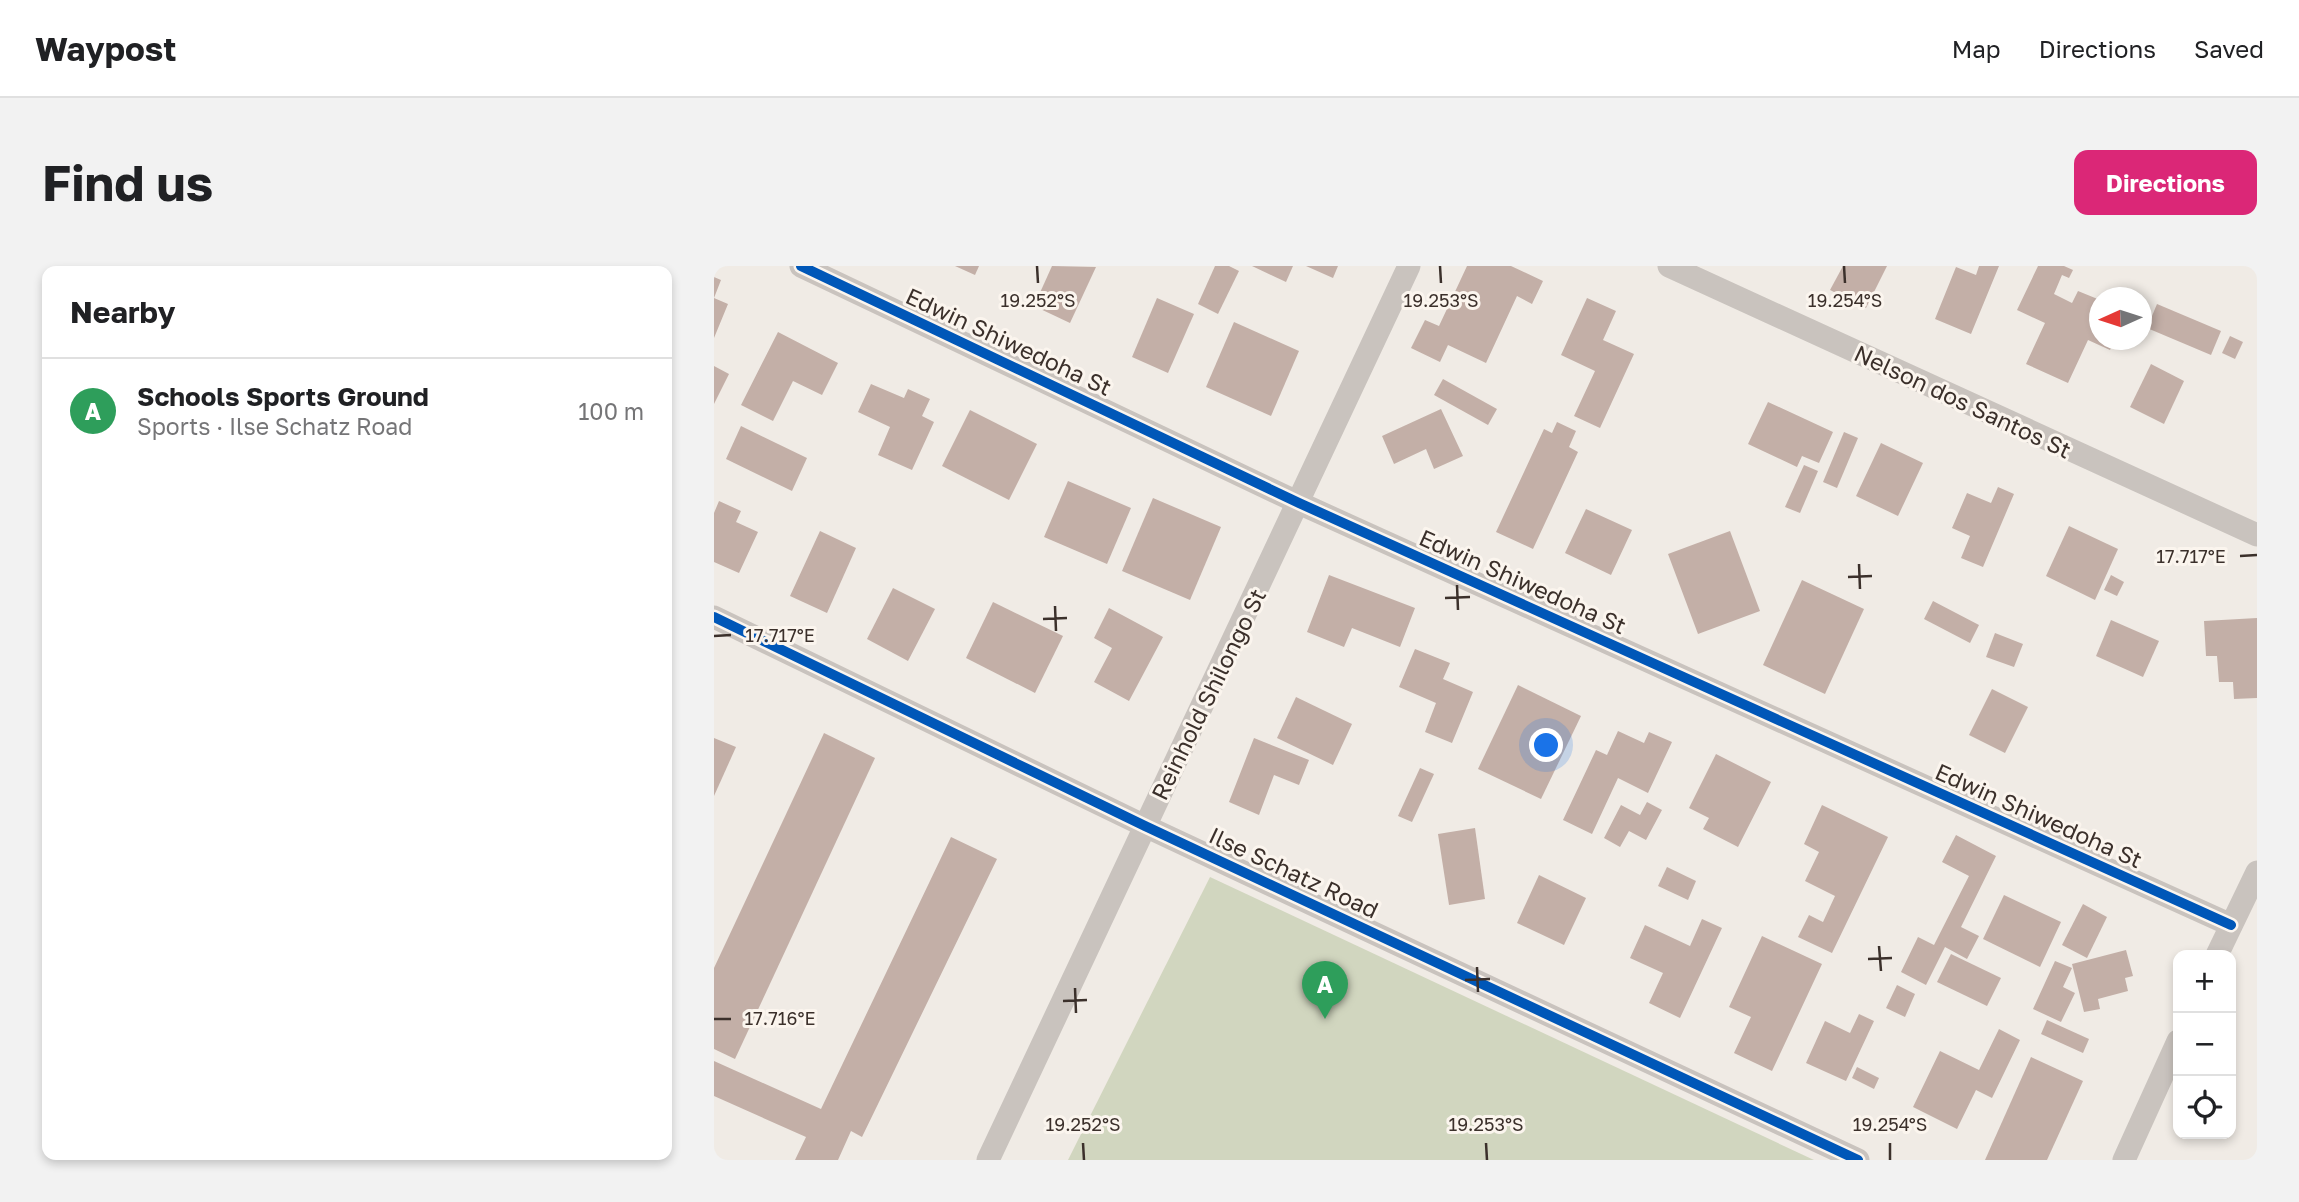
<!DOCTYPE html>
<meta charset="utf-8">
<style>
:root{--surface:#fff;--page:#f2f2f2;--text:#202124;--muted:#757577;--line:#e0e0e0;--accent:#db2777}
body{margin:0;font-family:"Golos Text",sans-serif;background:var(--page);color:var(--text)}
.controls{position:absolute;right:21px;bottom:21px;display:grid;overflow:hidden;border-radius:14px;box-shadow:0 4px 10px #0003}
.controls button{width:63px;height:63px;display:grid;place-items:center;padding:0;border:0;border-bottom:2px solid var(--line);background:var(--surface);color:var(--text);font:35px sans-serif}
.compass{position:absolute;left:1375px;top:21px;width:63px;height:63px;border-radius:50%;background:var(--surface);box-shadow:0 4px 10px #0003;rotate:267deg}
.you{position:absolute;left:833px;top:480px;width:24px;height:24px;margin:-18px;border:5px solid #fff;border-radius:50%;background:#1a73e8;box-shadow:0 0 0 10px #1a73e833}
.badge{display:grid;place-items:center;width:46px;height:46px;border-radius:50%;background:var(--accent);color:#fff;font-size:23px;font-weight:700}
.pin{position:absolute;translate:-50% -58px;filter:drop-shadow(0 2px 4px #0008)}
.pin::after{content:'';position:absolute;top:37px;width:24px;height:21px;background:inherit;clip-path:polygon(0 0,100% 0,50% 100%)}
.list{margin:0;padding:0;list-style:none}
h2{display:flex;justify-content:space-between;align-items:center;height:91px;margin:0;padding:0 28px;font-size:30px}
h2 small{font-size:23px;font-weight:400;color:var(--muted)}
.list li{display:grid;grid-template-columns:46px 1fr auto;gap:21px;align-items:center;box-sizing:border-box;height:105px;padding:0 28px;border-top:2px solid var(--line)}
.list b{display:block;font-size:26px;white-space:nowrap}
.list p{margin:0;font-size:23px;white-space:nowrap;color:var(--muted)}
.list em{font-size:23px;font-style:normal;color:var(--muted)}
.icon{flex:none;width:38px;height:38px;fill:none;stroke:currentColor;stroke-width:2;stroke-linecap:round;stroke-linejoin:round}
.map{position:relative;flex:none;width:1543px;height:894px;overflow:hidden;border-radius:14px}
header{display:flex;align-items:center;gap:42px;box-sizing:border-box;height:98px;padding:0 35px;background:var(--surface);border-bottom:2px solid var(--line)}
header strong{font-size:33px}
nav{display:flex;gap:38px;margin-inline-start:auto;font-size:24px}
.intro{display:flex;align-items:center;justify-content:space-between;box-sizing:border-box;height:168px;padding:0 42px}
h1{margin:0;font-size:49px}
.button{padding:18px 32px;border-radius:14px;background:var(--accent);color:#fff;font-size:24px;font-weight:700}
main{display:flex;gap:42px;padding:0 42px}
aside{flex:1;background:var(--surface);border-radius:14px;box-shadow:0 4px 10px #0003}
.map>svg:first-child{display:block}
.garden{fill:#d1d6bf}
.building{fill:#c3afa7}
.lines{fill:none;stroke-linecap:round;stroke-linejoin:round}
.minor{stroke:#c9c3be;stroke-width:23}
.cycleway-casing{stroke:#fbf5ee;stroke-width:15}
.cycleway{stroke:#0057b8;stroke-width:10}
.ticks{fill:none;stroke:#3b302b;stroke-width:2.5}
.labels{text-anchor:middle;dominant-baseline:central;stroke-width:6;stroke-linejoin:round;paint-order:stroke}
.street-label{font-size:23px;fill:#3b302b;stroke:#fbf5ee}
.ticks-label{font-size:18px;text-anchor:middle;fill:#3b302b;stroke:#fbf5ee;stroke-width:6;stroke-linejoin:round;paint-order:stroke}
</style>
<header>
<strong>Waypost</strong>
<nav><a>Map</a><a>Directions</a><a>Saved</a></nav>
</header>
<div class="intro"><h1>Find us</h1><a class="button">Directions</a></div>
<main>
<aside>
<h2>Nearby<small></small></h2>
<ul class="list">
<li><span class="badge" style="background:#2e9e5b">A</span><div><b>Schools Sports Ground</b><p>Sports · Ilse Schatz Road</p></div><em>100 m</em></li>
</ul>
</aside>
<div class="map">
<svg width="1543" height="894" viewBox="0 0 1543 894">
<rect width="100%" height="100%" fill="#f0ebe5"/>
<path class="garden" d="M 496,611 L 1100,894 L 354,894 Z"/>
<g class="building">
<path d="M 241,0 L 265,0 L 261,9 Z"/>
<path d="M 338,0 L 382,1 L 356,57 L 320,40 Z"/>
<path d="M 501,0 L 515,0 L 525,5 L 504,48 L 484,38 Z"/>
<path d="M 538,0 L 579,0 L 572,16 Z"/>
<path d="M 592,0 L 624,0 L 619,12 Z"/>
<path d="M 753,0 L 797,0 L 829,15 L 818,38 L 803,30 L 772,97 L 734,79 L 726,96 L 697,82 L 711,54 L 725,60 Z"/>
<path d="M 1129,0 L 1173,0 L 1152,42 L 1116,24 Z"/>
<path d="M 1265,0 L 1285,0 L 1257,68 L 1221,53 L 1242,1 L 1262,9 Z"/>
<path d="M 1324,0 L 1350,0 L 1359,4 L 1355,12 L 1348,9 L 1340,28 L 1358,37 L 1364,25 L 1386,34 L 1386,74 L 1401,74 L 1396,84 L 1374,74 L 1354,117 L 1312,98 L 1331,57 L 1303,44 Z"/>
<path d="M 0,11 L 7,14 L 0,32 L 14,38 L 0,72 Z"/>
<path d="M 443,32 L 480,48 L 454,107 L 418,91 Z"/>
<path d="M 873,32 L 902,45 L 889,74 L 920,88 L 886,162 L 860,150 L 881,105 L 847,89 Z"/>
<path d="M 1443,38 L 1507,65 L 1497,89 L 1433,62 Z"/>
<path d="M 520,56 L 585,85 L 557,150 L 492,121 Z"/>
<path d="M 64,66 L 124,97 L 108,129 L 79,115 L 59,155 L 27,139 Z"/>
<path d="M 1516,70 L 1529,76 L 1521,93 L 1508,87 Z"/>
<path d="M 1437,98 L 1470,115 L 1450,158 L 1416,141 Z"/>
<path d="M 0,100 L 15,108 L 0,138 Z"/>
<path d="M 729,113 L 783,143 L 774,159 L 720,129 Z"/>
<path d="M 157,118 L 190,132 L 194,123 L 216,133 L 208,150 L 220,156 L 198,204 L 164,189 L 176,161 L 144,146 Z"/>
<path d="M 1054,136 L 1119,166 L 1105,197 L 1088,190 L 1083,201 L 1034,178 Z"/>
<path d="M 727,143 L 749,190 L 720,203 L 712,183 L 680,198 L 668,170 Z"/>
<path d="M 256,144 L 323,178 L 295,234 L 228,200 Z"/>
<path d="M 843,156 L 862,165 L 855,181 L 864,186 L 819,283 L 782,266 L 830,163 L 838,167 Z"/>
<path d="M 27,160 L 93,192 L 78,225 L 12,193 Z"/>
<path d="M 1130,166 L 1144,172 L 1123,222 L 1109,216 Z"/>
<path d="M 1167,177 L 1209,197 L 1184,250 L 1142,230 Z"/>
<path d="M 1090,199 L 1104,205 L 1086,247 L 1071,241 Z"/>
<path d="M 354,215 L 417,242 L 393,298 L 330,271 Z"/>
<path d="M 1284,221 L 1300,228 L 1269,301 L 1247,292 L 1256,270 L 1238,262 L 1253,227 L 1277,237 Z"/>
<path d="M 439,232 L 507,261 L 476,334 L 408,305 Z"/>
<path d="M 5,235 L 27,245 L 22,256 L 44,266 L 25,307 L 0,296 L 0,247 Z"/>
<path d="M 872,243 L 918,264 L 897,309 L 851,287 Z"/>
<path d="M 1355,260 L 1404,283 L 1381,334 L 1332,310 Z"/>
<path d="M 106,265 L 142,282 L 113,347 L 76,330 Z"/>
<path d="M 1016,265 L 1046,345 L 984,368 L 954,288 Z"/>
<path d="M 615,309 L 701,342 L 686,381 L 638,362 L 630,381 L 593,366 Z"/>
<path d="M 1397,309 L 1410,316 L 1403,330 L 1390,324 Z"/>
<path d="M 1088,314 L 1150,343 L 1111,428 L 1049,399 Z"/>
<path d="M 179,322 L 221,343 L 194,395 L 153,373 Z"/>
<path d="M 1219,335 L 1265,359 L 1256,377 L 1210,353 Z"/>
<path d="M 279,336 L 349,370 L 321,427 L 252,392 Z"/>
<path d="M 395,342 L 449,371 L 415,435 L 380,416 L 398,382 L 380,372 Z"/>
<path d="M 1543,352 L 1543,432 L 1520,433 L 1519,416 L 1505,416 L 1503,390 L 1492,390 L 1490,355 Z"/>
<path d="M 1397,354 L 1445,375 L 1429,411 L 1382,390 Z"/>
<path d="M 1281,367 L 1309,378 L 1300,401 L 1272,391 Z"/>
<path d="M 701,383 L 736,397 L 729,413 L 759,426 L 738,477 L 711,466 L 722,437 L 685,421 Z"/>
<path d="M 804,419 L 867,450 L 827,533 L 764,503 Z"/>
<path d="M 1278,423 L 1314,441 L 1291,487 L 1255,469 Z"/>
<path d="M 582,431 L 638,458 L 619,499 L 563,472 Z"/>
<path d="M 904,465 L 930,477 L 935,466 L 958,476 L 934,527 L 904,512 L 878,568 L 849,554 L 882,484 L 893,489 Z"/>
<path d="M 110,467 L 161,492 L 21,793 L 0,783 L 0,702 Z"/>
<path d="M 0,472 L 22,481 L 0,530 Z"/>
<path d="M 540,472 L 595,494 L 585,519 L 560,509 L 545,549 L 515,536 Z"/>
<path d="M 1002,488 L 1057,516 L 1024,581 L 989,563 L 995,552 L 975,542 Z"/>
<path d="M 706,502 L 720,508 L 698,556 L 684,550 Z"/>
<path d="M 933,536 L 948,544 L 932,574 L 915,565 L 906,581 L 890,572 L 907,539 L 926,549 Z"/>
<path d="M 1108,539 L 1174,571 L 1118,687 L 1084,671 L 1095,649 L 1109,656 L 1121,630 L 1091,615 L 1105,586 L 1090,578 Z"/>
<path d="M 761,562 L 771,633 L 735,639 L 724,568 Z"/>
<path d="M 1242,569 L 1282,590 L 1247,661 L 1265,670 L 1253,693 L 1231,681 L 1212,719 L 1187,706 L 1204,671 L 1220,679 L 1255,610 L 1228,596 Z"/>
<path d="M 237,571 L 283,593 L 148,871 L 137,865 L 124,894 L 81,894 L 92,871 L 0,830 L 0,795 L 107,843 Z"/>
<path d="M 953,601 L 982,615 L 974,634 L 944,620 Z"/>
<path d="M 825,609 L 872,632 L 850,679 L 803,657 Z"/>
<path d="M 1290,629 L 1347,656 L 1326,701 L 1269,673 Z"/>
<path d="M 1369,638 L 1393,651 L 1373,692 L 1348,679 Z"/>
<path d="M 988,653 L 1008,662 L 966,752 L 935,737 L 949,707 L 916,692 L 931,659 L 976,680 Z"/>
<path d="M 1048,670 L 1108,698 L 1058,805 L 1020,787 L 1037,751 L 1015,741 Z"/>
<path d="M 1412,684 L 1419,710 L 1411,712 L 1414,725 L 1384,733 L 1386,743 L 1370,746 L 1358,698 Z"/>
<path d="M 1237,688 L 1287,712 L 1273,740 L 1223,716 Z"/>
<path d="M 1341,695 L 1358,702 L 1349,721 L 1361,727 L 1347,756 L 1319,743 Z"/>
<path d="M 1183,719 L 1201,728 L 1191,751 L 1172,742 Z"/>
<path d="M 1145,748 L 1160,755 L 1132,815 L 1092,797 L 1111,755 L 1136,767 Z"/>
<path d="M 1333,754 L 1375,773 L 1369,787 L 1327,768 Z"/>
<path d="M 1285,763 L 1306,774 L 1278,832 L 1262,824 L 1243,863 L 1199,841 L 1226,785 L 1265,804 Z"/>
<path d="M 1317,791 L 1369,815 L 1333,894 L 1271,894 Z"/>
<path d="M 1143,801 L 1165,812 L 1160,823 L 1138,812 Z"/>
</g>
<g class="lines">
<g class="minor">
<path d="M 87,0 L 585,237 L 1517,659"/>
<path d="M 955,0 L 1543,269"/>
<path d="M 0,351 L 431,560 L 1144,894"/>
<path d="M 1503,689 L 1543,606"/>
<path d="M 274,894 L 695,0"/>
<path d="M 1410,894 L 1464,775"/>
</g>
<g class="cycleway-casing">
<g id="cycleway">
<path d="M 87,0 L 585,237 L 1517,659"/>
<path d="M 0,351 L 431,560 L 1144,894"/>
</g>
</g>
<use href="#cycleway" class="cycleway"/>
</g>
<path class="ticks" d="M 323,0 L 324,17M 726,0 L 727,17M 1130,0 L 1131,17M 1526,290 L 1543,289M 1145,298 L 1146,323M 1134,311 L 1158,310M 743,319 L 744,344M 731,332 L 756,331M 341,340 L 342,365M 329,353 L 353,352M 0,370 L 17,369M 1165,680 L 1167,705M 1154,693 L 1178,692M 763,701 L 764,726M 751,714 L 776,713M 361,722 L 362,747M 349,735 L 373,734M 0,753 L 17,753M 369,877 L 370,894M 772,877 L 773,894M 1176,877 L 1176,894"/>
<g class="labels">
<g class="street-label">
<text transform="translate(295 75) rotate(25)">Edwin Shiwedoha St</text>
<text transform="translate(1249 135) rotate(25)">Nelson dos Santos St</text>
<text transform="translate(809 315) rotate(24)">Edwin Shiwedoha St</text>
<text transform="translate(494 428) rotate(-64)">Reinhold Shilongo St</text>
<text transform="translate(1325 549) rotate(24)">Edwin Shiwedoha St</text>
<text transform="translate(580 606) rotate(25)">Ilse Schatz Road</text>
</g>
</g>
<g class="ticks-label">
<text x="324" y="41">19.252°S</text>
<text x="727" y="41">19.253°S</text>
<text x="1131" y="41">19.254°S</text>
<text x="1477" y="297">17.717°E</text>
<text x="66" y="376">17.717°E</text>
<text x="66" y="759">17.716°E</text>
<text x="369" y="865">19.252°S</text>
<text x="772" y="865">19.253°S</text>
<text x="1176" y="865">19.254°S</text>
</g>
</svg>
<div class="controls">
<button>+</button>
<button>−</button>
<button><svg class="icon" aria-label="locate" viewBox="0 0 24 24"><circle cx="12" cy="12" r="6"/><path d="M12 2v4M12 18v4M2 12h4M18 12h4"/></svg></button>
</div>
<svg class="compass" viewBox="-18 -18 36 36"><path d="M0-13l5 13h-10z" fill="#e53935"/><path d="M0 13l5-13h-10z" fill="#757577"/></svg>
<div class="you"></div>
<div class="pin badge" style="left:611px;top:753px;background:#2e9e5b">A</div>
</div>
</main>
